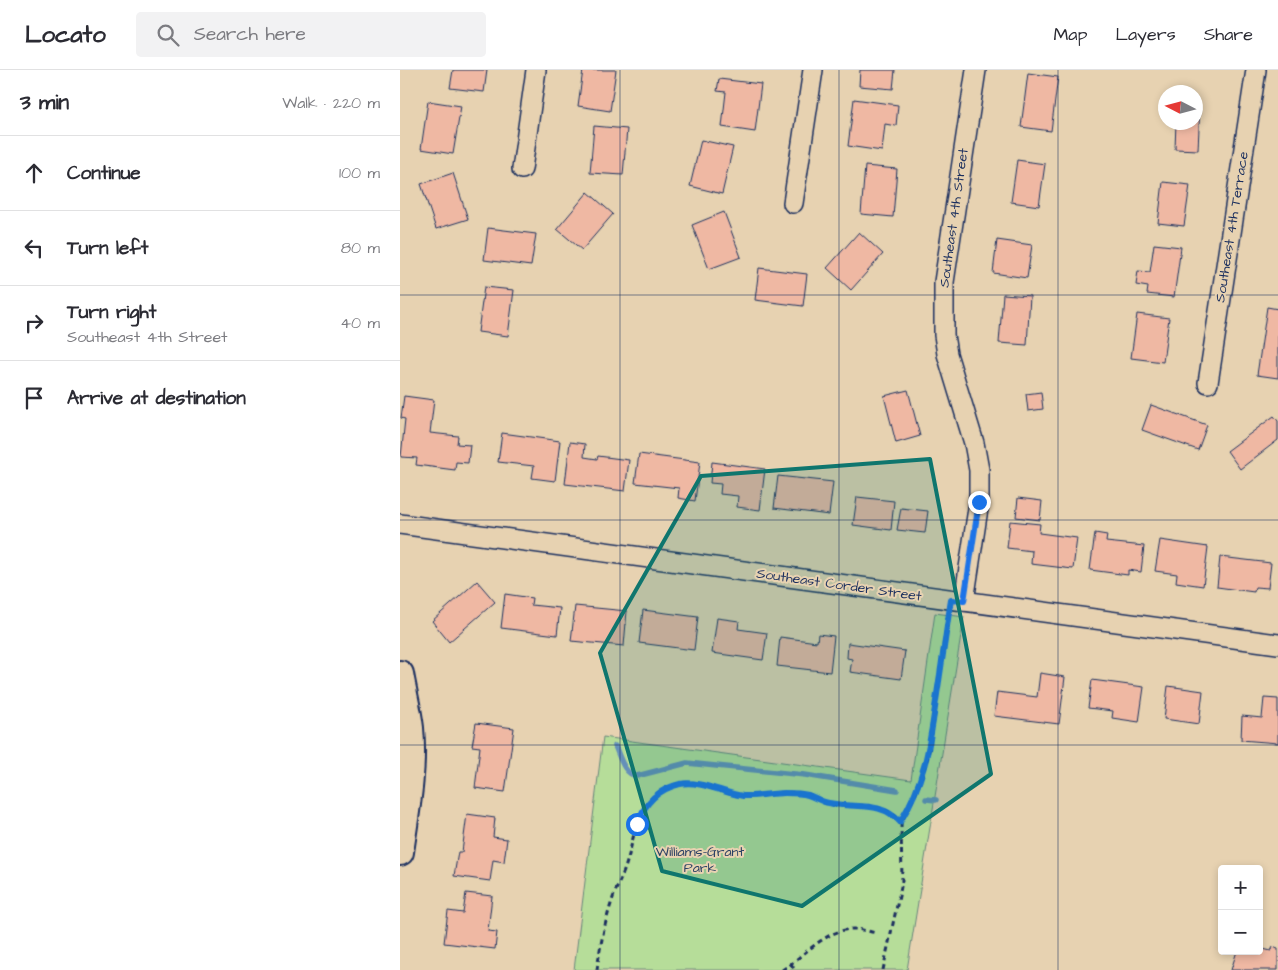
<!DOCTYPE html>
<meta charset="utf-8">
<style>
:root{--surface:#fff;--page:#f2f2f3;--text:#2b2b33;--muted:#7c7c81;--line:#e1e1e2}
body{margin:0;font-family:"Architects Daughter",sans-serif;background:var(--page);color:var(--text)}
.controls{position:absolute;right:15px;bottom:15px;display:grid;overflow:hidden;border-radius:5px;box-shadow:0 2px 8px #0003}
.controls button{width:45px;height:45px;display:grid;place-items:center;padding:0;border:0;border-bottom:1px solid var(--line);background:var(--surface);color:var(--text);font:25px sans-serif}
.compass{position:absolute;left:758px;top:15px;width:45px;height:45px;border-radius:50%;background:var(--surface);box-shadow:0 2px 8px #0003;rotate:276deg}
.stop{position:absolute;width:15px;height:15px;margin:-11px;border:4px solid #1a73e8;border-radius:50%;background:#fff}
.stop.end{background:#1a73e8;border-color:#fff;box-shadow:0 1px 5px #0008}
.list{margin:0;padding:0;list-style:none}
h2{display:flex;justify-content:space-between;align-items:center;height:65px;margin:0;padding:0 20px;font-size:21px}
h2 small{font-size:16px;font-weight:400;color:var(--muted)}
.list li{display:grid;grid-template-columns:32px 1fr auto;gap:15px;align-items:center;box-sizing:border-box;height:75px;padding:0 20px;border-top:1px solid var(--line)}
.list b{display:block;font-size:19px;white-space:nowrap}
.list p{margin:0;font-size:16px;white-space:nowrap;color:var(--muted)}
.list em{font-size:16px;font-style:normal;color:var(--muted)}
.icon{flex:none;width:28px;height:28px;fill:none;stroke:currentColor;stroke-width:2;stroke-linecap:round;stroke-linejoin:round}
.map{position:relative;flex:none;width:878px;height:900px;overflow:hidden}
header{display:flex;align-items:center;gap:30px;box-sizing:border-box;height:70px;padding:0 25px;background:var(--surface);border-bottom:1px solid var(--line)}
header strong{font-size:24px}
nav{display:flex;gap:28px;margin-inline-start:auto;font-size:18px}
.search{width:350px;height:45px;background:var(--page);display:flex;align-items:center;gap:12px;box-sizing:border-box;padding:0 18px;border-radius:5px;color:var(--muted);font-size:19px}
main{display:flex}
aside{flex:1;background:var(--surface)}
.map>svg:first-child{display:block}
.green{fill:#b6dd99;stroke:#68867c}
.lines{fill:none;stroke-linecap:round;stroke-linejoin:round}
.stream{stroke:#6590b9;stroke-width:5.5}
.building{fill:#efb8a3;stroke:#1b2f5e}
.minor-casing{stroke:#1b2f5e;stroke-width:22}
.secondary-casing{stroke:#1b2f5e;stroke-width:30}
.path{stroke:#1b2f5e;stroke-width:3;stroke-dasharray:5 4;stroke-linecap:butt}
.minor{stroke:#e7d2b1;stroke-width:19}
.secondary{stroke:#e7d2b1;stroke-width:26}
.route{stroke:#1a73e8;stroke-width:6}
.marked{fill:#0f766e;fill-opacity:0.2;stroke:#0f766e;stroke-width:4;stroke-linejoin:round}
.grid{fill:none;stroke:#1b2f5e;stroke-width:1;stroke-opacity:0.55}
.labels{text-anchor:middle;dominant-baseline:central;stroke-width:4;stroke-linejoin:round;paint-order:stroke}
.street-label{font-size:14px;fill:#1b2f5e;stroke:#e7d2b1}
.park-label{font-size:14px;fill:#2a4064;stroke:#e7d2b1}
</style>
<header>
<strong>Locato</strong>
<div class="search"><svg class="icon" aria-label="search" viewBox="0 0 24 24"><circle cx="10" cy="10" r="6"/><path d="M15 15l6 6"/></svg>Search here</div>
<nav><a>Map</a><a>Layers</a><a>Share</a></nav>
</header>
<main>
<aside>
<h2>3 min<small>Walk · 220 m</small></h2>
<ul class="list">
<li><svg class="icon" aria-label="ahead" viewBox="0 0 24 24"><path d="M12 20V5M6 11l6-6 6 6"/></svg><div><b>Continue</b></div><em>100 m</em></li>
<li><svg class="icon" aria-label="left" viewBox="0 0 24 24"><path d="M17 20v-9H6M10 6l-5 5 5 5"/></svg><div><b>Turn left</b></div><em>80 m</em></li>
<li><svg class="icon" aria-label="right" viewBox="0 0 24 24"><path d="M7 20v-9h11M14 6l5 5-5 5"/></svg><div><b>Turn right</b><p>Southeast 4th Street</p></div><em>40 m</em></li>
<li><svg class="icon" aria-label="arrive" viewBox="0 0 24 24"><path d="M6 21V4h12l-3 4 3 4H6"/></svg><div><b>Arrive at destination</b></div></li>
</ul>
</aside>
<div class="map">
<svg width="878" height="900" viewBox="0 0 878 900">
<rect width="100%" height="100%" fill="#e7d2b1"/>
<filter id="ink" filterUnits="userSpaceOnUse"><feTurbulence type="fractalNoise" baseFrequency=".02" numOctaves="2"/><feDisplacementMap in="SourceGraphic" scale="10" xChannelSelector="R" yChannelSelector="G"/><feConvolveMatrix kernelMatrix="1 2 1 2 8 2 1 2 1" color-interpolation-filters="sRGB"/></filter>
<g filter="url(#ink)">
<path class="green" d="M 535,543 L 564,547 L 507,900 L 174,900 L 203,667 L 511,710 Z"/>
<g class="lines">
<g class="stream">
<path d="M 215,676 C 220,687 224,705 237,706 L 287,693 L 405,705 L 497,720"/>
<path d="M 526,729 L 536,730"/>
</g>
</g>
<g class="building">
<path d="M 53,0 L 87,0 L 84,22 L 50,18 Z"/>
<path d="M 183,0 L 216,0 L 210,41 L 178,36 Z"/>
<path d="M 460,0 L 495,0 L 493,19 L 459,16 Z"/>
<path d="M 628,3 L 658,7 L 651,61 L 621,57 Z"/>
<path d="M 319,9 L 361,14 L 355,62 L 322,57 L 326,22 L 317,21 Z"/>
<path d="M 454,29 L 498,35 L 496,56 L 485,54 L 482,81 L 448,76 Z"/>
<path d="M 28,31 L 61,36 L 53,84 L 21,79 Z"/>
<path d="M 796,35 L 800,36 L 798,80 L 775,79 L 776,52 L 796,52 Z"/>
<path d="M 194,56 L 227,59 L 223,105 L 190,103 Z"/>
<path d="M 301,70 L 333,77 L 322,124 L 290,116 Z"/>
<path d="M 617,90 L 645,94 L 639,136 L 611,132 Z"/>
<path d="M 465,96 L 497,99 L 493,147 L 461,144 Z"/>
<path d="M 53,103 L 68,149 L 36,159 L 21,114 Z"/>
<path d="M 763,112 L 790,115 L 784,156 L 758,153 Z"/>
<path d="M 188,122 L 213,144 L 182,180 L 157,159 Z"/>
<path d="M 324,142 L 341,187 L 309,199 L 292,155 Z"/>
<path d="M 88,158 L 136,164 L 131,196 L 84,190 Z"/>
<path d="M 459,162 L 483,184 L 451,220 L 427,198 Z"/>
<path d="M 597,170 L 632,175 L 627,208 L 593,203 Z"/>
<path d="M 754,174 L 781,177 L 774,227 L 747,224 L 748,217 L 736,215 L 738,201 L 750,202 Z"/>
<path d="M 359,198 L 407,204 L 403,236 L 355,230 Z"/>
<path d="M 84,217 L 114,220 L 108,266 L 78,262 Z"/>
<path d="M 603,224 L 630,226 L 627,275 L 599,273 Z"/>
<path d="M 867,237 L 878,239 L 878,308 L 857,305 Z"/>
<path d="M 737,244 L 769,248 L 763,292 L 731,288 Z"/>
<path d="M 508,320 L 520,366 L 496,373 L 484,326 Z"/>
<path d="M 641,322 L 643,339 L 628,341 L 626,324 Z"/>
<path d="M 4,326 L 34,330 L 30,363 L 58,366 L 57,374 L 70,375 L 68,393 L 56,392 L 55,400 L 16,395 L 17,388 L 1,387 L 5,349 L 1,348 Z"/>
<path d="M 751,335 L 807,355 L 798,380 L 742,360 Z"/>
<path d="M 874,346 L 878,351 L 878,370 L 840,399 L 827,381 Z"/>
<path d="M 102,363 L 160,371 L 155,411 L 132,408 L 134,396 L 98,392 Z"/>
<path d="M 170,372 L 185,374 L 184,387 L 197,389 L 198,386 L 229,390 L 225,421 L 165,414 Z"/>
<path d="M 239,384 L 300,392 L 295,431 L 278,428 L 279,418 L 235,413 Z"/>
<path d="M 312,392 L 365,399 L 360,440 L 337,437 L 338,426 L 320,424 L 321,414 L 310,413 Z"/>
<path d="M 378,406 L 433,412 L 429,445 L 374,438 Z"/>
<path d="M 457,427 L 494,431 L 491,460 L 453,455 Z"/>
<path d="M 618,428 L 642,431 L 640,450 L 616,447 Z"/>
<path d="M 501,438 L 528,441 L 525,463 L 497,460 Z"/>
<path d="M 610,451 L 640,454 L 639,463 L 677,468 L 673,499 L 631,494 L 632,481 L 607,478 Z"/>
<path d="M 695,463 L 707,465 L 706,472 L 744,476 L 741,502 L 728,500 L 728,505 L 690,500 Z"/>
<path d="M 760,470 L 808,477 L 803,516 L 776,512 L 777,504 L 755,501 Z"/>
<path d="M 820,487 L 871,493 L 868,518 L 855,517 L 854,522 L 817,517 Z"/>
<path d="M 77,511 L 95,532 L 49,572 L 32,551 Z"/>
<path d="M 105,524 L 132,528 L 131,535 L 160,538 L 157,565 L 101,558 Z"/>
<path d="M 175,536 L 227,541 L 224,576 L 171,571 Z"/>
<path d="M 243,540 L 298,547 L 294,580 L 239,573 Z"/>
<path d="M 317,548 L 339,551 L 338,559 L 367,563 L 363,590 L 312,583 Z"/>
<path d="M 418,564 L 434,566 L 430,602 L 377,596 L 380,567 L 417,572 Z"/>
<path d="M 448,573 L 505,581 L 501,609 L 450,602 L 452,589 L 447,588 Z"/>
<path d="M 640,603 L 665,607 L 659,654 L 594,646 L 597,622 L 637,627 Z"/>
<path d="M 692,610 L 744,617 L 739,652 L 712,648 L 713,641 L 688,638 Z"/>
<path d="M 768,616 L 803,621 L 799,654 L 764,649 Z"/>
<path d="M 864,628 L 878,629 L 878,673 L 841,670 L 842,646 L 862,648 Z"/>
<path d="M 76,653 L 114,658 L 105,722 L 75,718 L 80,677 L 72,676 Z"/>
<path d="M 67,744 L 95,748 L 93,767 L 107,769 L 104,792 L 93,790 L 90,811 L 54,806 L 58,782 L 62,782 Z"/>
<path d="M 66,823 L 92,826 L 88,861 L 97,862 L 95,879 L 44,873 L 48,841 L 63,843 Z"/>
<path d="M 873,877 L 878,879 L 878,900 L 831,900 L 837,881 L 859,881 L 859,878 L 871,881 Z"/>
</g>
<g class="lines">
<g class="minor-casing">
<g id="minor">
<path d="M 122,99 L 136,0"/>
<path d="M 393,133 L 413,0"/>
<path d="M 808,313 L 856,0"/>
<path d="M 0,454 L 878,574"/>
<path d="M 564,531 L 579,432 L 579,400 L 574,373 L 547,284 L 544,265 L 544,212 L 576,0"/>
</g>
</g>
<g class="secondary-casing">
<path id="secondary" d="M 0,604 C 3,622 8,640 10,658 C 14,699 6,741 0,782"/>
</g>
<g class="path">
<path d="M 391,894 L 395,900"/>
<path d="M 197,900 C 200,877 204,856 211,834 C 215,820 222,808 226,795 C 234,771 234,744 255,726 C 263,719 275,714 286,713 C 303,712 320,722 337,725 C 354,728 369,723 386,723 C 393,723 402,723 409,725 C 416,728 422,732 430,734 C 455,738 481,730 501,752"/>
<path d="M 382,900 C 404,886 426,859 454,859 C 462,859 470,862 477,863"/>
<path d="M 483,900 L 502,812 L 501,752 L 516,722 L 528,686 L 548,548"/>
</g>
<use href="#minor" class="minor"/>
<use href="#secondary" class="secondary"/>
</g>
</g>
<g class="lines" filter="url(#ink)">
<path class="route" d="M 237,754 C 244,734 258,719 280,714 C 301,710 322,723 343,726 C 357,727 371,723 385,723 C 392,723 401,723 408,725 C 415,727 421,732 429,733 C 455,739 481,730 500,752 C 526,710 530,672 537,624 C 542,593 546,561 551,530 L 564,531 L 579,432"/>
</g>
<path class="marked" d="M 530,389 L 591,704 L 402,836 L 262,801 L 200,583 L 301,406 Z"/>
<path class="grid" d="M 220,0 L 220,900M 439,0 L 439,900M 658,0 L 658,900M 0,225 L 878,225M 0,450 L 878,450M 0,675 L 878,675"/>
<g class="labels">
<g class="street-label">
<text transform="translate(554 148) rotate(-82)">Southeast 4th Street</text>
<text transform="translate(832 157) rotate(-81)">Southeast 4th Terrace</text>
<text transform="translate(439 515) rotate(8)">Southeast Corder Street</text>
</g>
<g class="park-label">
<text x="300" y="782">Williams-Grant<tspan x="300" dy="16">Park</tspan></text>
</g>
</g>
</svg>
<div class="controls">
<button>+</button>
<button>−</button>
</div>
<svg class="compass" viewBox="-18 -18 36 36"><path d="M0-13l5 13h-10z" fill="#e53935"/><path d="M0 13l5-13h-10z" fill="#7c7c81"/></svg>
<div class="stop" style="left:237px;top:754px"></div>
<div class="stop end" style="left:579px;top:432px"></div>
</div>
</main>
